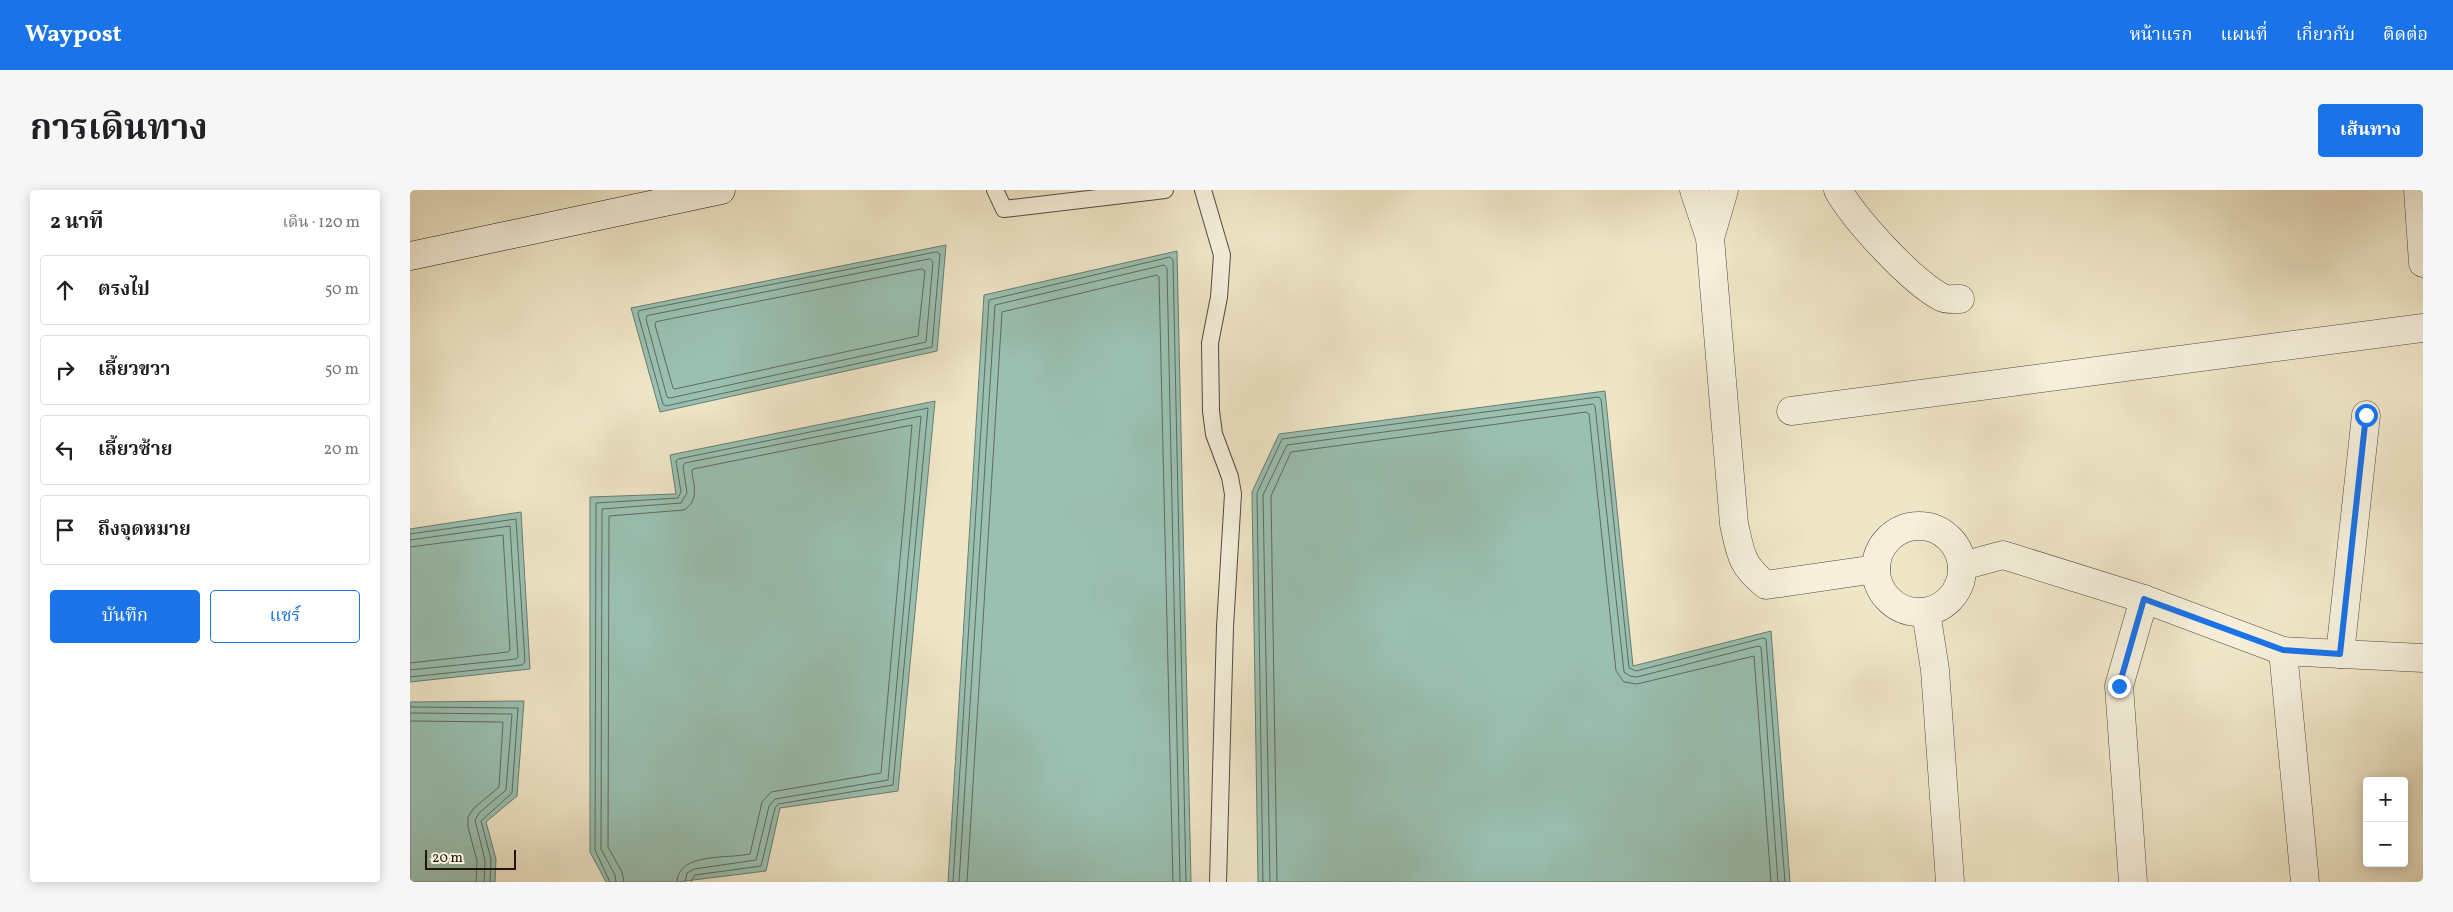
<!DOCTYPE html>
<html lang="th">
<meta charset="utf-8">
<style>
:root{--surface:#fff;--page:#f6f6f6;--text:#202124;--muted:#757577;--line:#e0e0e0;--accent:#1a73e8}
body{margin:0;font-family:Vollkorn,"Noto Serif Thai",serif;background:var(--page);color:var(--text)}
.controls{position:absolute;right:15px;bottom:15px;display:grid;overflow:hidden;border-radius:5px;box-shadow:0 2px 12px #0003}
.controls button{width:45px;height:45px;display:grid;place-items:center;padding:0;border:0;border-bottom:1px solid var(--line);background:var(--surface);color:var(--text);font:25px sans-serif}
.scale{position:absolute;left:15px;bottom:12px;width:91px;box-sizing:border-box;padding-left:5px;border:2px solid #21150f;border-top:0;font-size:14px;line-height:18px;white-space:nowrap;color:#21150f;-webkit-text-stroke:4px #f5efdb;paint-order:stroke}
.stop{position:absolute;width:15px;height:15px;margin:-11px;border:4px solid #1a73e8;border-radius:50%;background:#fff}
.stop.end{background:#1a73e8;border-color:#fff;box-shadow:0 1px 5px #0008}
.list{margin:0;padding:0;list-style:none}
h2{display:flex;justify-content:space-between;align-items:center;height:65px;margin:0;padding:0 20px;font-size:21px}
h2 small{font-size:16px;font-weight:400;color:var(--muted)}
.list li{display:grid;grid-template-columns:32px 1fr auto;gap:15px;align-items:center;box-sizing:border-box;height:70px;margin:0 10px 10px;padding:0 10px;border:1px solid var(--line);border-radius:5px}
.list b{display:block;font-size:19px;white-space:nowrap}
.list em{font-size:16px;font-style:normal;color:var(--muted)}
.actions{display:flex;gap:10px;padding:15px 20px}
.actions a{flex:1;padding:11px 0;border:1px solid var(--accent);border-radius:5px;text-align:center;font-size:18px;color:var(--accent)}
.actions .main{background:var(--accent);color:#fff}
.icon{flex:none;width:28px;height:28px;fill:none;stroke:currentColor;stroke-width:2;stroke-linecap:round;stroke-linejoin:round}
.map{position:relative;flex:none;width:2013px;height:692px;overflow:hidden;border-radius:5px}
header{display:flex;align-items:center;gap:30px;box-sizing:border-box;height:70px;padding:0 25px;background:var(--accent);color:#fff}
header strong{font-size:24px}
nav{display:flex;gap:28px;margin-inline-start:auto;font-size:18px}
.intro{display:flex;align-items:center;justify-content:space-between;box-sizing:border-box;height:120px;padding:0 30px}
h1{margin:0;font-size:35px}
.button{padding:12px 22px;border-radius:5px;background:var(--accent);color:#fff;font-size:18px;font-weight:700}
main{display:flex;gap:30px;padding:0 30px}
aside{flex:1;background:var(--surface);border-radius:5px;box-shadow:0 2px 12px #0003}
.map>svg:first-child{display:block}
.water{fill:#9ac0b1;stroke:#6a7c70}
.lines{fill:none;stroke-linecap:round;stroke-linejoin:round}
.shore{stroke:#5e6a60;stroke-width:1}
.service-casing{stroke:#54493d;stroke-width:18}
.minor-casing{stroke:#54493d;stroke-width:29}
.secondary-casing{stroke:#21150f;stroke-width:29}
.service{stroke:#f5efdb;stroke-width:16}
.minor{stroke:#f5efdb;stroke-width:28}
.secondary{stroke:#f5efdb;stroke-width:28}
.route{stroke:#1a73e8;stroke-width:6}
</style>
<header>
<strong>Waypost</strong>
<nav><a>หน้าแรก</a><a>แผนที่</a><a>เกี่ยวกับ</a><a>ติดต่อ</a></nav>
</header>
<div class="intro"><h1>การเดินทาง</h1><a class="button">เส้นทาง</a></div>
<main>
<aside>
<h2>2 นาที<small>เดิน · 120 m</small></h2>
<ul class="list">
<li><svg class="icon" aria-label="ahead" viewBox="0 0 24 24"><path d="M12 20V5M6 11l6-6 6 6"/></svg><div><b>ตรงไป</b></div><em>50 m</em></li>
<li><svg class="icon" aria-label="right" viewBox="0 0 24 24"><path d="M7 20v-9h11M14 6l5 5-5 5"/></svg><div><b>เลี้ยวขวา</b></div><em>50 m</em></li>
<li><svg class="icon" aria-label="left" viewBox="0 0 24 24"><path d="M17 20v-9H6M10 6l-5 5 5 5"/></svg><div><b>เลี้ยวซ้าย</b></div><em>20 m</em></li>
<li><svg class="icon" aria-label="arrive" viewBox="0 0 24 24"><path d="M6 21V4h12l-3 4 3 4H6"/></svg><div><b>ถึงจุดหมาย</b></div></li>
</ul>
<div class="actions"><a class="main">บันทึก</a><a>แชร์</a></div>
</aside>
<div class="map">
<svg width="2013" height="692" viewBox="0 0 2013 692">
<rect width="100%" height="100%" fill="#efe6c8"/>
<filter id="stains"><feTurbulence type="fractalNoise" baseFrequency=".004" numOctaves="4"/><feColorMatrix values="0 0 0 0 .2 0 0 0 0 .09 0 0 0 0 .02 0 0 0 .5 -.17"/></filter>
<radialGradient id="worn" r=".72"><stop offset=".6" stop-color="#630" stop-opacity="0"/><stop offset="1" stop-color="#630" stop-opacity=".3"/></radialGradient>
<g class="water">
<path d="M 536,55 L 527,161 L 250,222 L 221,118 Z"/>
<path d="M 767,61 L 781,692 L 538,692 L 574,105 Z"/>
<path d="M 1195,201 L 1223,476 L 1361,441 L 1380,692 L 848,692 L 842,302 L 869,244 Z"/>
<path d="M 525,211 L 488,601 L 370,618 L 356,681 L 267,692 L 196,692 L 180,662 L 180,307 L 266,304 L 260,265 Z"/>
<path d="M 111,322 L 120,479 L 0,492 L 0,339 Z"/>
<path d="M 114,511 L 107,606 L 76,632 L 86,669 L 85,692 L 0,692 L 0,512 Z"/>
</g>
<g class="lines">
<g class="shore">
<path d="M 527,62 L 530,64 L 522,157 L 256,216 L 253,214 L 228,124 L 229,121 Z"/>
<path d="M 520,69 L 523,72 L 516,152 L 260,208 L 257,207 L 236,129 L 237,126 Z"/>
<path d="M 512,79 L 515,81 L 508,146 L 265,199 L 263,198 L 245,135 L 246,132 Z"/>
<path d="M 0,344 L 106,329 L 115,472 L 112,475 L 0,487"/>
<path d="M 0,350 L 100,336 L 108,467 L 106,469 L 0,480"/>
<path d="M 0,357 L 93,345 L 100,460 L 98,462 L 0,473"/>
<path d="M 0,517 L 108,518 L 102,603 L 71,631 L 81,669 L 80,692"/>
<path d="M 0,523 L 102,524 L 96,600 L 69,623 L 65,630 L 75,670 L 74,692"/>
<path d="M 0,531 L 93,532 L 89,597 L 64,618 L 58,627 L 58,637 L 67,671 L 66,692"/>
<path d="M 200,692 L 185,660 L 186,313 L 268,308 L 271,302 L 266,271 L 268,269 L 518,218 L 483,595 L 368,614 L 365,618 L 351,676 L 285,685 L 281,692"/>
<path d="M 206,692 L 205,685 L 191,659 L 192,319 L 271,313 L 277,303 L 273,276 L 275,273 L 511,226 L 478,590 L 365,609 L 359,616 L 346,670 L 284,679 L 277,683 L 275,692"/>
<path d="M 214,692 L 212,682 L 198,657 L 199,326 L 274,320 C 289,310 284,297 282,282 L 283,279 L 502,235 L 471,583 L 361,602 L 352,612 L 340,664 C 318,669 268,662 267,692"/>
<path d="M 543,692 L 579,110 L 760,67 L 763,70 L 776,692"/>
<path d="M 549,692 L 585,115 L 754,75 L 757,78 L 770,692"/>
<path d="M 557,692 L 592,122 L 747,85 L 749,87 L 763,692"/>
<path d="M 853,692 L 847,303 L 872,249 L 1188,207 L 1191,209 L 1219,478 L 1226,481 L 1353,448 L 1356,449 L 1375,692"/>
<path d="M 860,692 L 853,305 L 877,255 L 1183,214 L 1185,216 L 1214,482 L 1220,486 L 1227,487 L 1348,456 L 1351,457 L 1368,692"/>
<path d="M 867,692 L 861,306 L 881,262 L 1176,222 L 1179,224 L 1206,481 L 1214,492 L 1227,494 L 1344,466 L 1361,692"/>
</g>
<g class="service-casing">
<g id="service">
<path d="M 585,0 L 594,19 L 755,0"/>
<path d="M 793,0 L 812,65 L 809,107 L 800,153 L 801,221 L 804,244 L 820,287 L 823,304 L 815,437 L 808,692"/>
</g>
</g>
<g class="minor-casing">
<g id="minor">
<path d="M 1284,0 L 1300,48 L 1324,334 C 1331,365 1331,375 1356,395 L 1466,379"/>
<path d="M 1428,0 C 1445,30 1501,91 1531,107 C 1536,110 1545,109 1550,109"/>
<path d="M 2008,0 L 2013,73"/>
<path d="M 1300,48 L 1314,0"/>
<path d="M 1381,221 L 2013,138"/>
<circle cx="1509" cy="379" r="43"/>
<path d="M 1552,376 L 1593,365 L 1734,409 L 1873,461 L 2013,468"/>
<path d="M 1516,422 L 1525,480 L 1540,692"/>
<path d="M 1873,461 L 1895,692"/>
<path d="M 1930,464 L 1956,225"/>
<path d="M 1723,692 L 1709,496 L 1734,409"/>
</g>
</g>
<g class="secondary-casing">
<path id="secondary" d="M 0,66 L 311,0"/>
</g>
<use href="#service" class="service"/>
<use href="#minor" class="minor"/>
<use href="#secondary" class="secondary"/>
</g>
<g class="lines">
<path class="route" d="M 1709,496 L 1734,409 L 1873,460 L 1930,464 L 1956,225"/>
</g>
<rect width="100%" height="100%" filter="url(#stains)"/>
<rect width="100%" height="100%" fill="url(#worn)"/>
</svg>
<div class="controls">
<button>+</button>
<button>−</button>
</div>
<div class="scale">20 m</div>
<div class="stop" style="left:1956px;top:225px"></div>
<div class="stop end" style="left:1709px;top:496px"></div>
</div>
</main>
